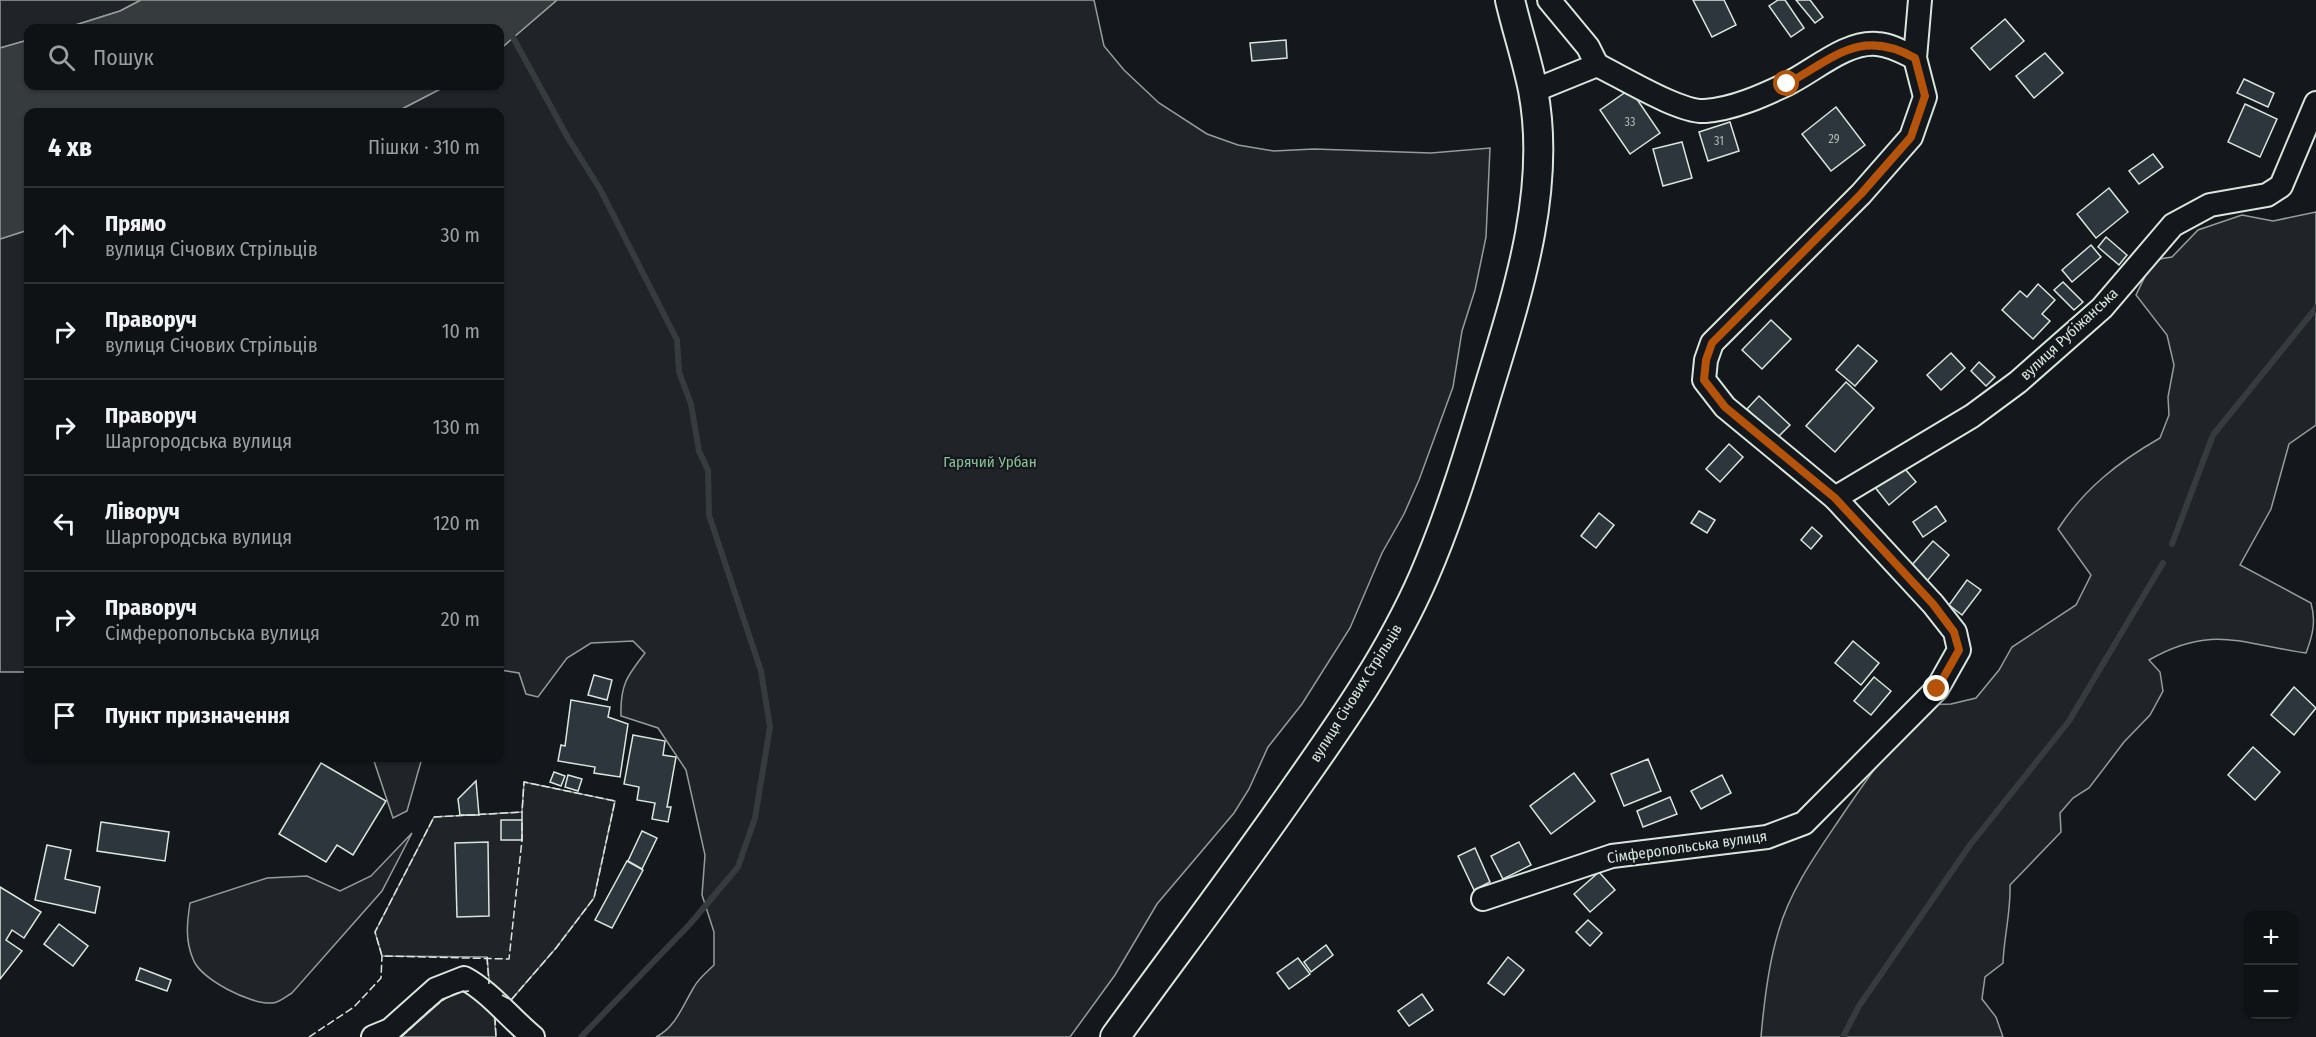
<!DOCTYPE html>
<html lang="uk">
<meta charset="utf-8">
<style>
:root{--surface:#0f1215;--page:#181b1e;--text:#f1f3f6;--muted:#9b9ea0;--line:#2f3234}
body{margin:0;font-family:"Fira Sans Condensed",sans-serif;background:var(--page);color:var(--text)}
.controls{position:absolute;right:18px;bottom:18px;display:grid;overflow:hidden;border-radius:12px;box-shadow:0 2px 4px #0004}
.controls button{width:54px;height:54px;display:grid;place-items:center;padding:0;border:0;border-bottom:2px solid var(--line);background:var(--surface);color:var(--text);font:30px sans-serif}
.stop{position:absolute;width:18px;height:18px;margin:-14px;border:4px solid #b45309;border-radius:50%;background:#fff}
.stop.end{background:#b45309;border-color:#fff;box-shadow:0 2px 6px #0008}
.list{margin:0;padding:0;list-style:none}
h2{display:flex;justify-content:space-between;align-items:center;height:78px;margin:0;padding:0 24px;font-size:26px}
h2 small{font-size:20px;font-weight:400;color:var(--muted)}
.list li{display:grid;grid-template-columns:39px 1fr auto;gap:18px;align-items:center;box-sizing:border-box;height:96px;padding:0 24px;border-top:2px solid var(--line)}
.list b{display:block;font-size:22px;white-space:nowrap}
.list p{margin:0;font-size:20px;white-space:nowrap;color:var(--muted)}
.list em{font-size:20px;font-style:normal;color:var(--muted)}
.icon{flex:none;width:33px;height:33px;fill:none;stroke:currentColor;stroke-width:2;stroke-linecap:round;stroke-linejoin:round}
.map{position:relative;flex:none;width:2316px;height:1037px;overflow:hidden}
.search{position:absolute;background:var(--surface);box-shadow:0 2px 4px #0004;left:24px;top:24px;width:480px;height:66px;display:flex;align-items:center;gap:15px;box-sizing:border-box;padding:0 21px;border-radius:12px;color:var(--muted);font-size:22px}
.panel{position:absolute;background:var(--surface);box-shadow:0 2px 4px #0004;left:24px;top:108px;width:480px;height:654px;border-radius:12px}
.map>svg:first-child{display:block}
.green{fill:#202428;stroke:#939e99;stroke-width:1.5}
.water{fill:#363b3e;stroke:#939e99;stroke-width:1.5}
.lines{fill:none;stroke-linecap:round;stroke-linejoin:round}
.stream{stroke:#363b3e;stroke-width:6}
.building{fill:#2c363c;stroke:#d8e6dc;stroke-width:1.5}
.minor-casing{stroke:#d8e6dc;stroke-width:26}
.major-casing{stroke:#d8e6dc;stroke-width:32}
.minor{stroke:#14181c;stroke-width:22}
.major{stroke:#14181c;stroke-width:28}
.fence{stroke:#d8e6dc;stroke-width:1.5;stroke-dasharray:8 3;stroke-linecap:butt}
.route{stroke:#b45309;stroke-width:8}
.labels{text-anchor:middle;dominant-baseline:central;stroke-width:4.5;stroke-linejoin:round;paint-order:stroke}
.number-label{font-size:12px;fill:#adbab4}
.street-label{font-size:15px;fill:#d8e6dc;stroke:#14181c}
.park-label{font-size:15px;fill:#8ac095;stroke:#14181c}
</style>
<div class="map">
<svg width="2316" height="1037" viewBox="0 0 2316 1037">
<rect width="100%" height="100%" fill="#14181c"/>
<g class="green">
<path d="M 0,0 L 141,0 L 120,11 L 66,28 L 28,28 L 28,40 L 0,48 Z"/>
<path d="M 557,0 L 1094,0 L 1104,46 L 1124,70 L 1159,103 L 1207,134 L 1238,145 L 1274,151 L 1314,149 L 1431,153 L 1490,148 L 1486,237 L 1475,290 L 1462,331 L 1453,387 L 1419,480 L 1404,514 L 1382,553 L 1350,628 L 1302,704 L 1268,747 L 1249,789 L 1234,813 L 1157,904 L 1115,975 L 1070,1037 L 656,1037 C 676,1027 683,1005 694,987 C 698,979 707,972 714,965 L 714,932 L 702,895 L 705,855 L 686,770 L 658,728 L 621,716 C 620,685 627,676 645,653 L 633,641 L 591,643 L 567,658 L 538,697 L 526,694 L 519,673 L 500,670 L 500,112 L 396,112 L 446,86 L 500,86 L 500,49 Z"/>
<path d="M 2316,212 L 2316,425 L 2289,444 L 2271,509 L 2240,565 L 2311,603 C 2316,621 2313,635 2306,653 C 2241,644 2212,624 2149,660 L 2160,672 L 2163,691 L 2150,715 L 2124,742 L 2089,788 L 2073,798 L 2060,813 L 2061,832 L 2010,885 C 2011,912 2004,936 2003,963 L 1985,977 L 1982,999 L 1996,1017 L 2003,1037 L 1761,1037 C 1764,1002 1768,966 1778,933 C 1789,892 1816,854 1839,820 C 1866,780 1893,742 1924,705 L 1951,704 L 1976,698 L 1999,670 L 2012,647 L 2076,605 L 2091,575 L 2058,529 C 2084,489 2118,462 2160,438 L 2169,415 L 2168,397 L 2174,365 L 2167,335 L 2136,295 L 2153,260 L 2172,257 L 2198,230 L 2242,215 L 2273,221 Z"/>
<path d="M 28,230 L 28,672 L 0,672 L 0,239 Z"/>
<path d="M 373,758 L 422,758 L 407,811 L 393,818 Z"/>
<path d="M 524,782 L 615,801 L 594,898 L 556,948 L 511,1000 L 490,989 L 487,957 L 382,956 L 375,932 L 434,817 L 522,812 Z"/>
<path d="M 412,833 L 382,891 L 292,993 C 286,996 279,1003 272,1003 C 251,1005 200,979 193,959 C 185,940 187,923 190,903 L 267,878 L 307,876 L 340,891 L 371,876 Z"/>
<path d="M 461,991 L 469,991 L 494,1013 L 496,1037 L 401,1037 L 445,998 Z"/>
</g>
<g class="water">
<path d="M 141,0 L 557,0 L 500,49 L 500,28 L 66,28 L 120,11 Z"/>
<path d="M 28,40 L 28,86 L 446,86 L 396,112 L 28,112 L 28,230 L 0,239 L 0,48 Z"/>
</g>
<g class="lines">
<g class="stream">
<path d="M 510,32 L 568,138 L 600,189 L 677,340 L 679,372 L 691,404 L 699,451 L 708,470 L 709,515 L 761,671 L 770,727 L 755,818 L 738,867 L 690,924 L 581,1037"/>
<path d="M 2172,544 L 2213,435 L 2316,308"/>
<path d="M 1843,1037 L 1859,1006 L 1970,845 L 2069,721 L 2163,563"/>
</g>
</g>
<g class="building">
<path d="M 1693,0 L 1724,0 L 1736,25 L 1712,37 Z"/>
<path d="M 1778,0 L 1785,0 L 1804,28 L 1791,37 L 1769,6 Z"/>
<path d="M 1796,0 L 1810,0 L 1823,17 L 1815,23 Z"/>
<path d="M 2005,19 L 2024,41 L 1990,70 L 1971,48 Z"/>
<path d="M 1286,40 L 1287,58 L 1252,61 L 1250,43 Z"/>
<path d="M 2045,53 L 2063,73 L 2034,98 L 2016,76 Z"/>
<path d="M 2244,79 L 2274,93 L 2268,107 L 2237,93 Z"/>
<path d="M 1630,89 L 1660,133 L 1630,154 L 1600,110 Z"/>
<path d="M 2245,104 L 2277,119 L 2260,157 L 2228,142 Z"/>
<path d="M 1836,107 L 1865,145 L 1831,171 L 1802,134 Z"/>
<path d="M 1730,122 L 1739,151 L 1708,161 L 1699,132 Z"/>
<path d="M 1682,142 L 1692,178 L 1663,186 L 1653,149 Z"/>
<path d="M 2153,154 L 2163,167 L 2139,184 L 2129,171 Z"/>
<path d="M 2109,188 L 2128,212 L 2096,238 L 2077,214 Z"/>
<path d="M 2106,237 L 2127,255 L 2119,265 L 2098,247 Z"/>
<path d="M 2091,245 L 2101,257 L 2072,282 L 2062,270 Z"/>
<path d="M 2063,282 L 2083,302 L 2074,310 L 2054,290 Z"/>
<path d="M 2038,284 L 2055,300 L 2042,314 L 2050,321 L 2033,339 L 2002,310 L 2020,291 L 2027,297 Z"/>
<path d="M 1771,320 L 1791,339 L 1762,369 L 1742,350 Z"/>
<path d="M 1858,345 L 1877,361 L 1855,386 L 1836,370 Z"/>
<path d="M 1951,353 L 1965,368 L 1941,390 L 1927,375 Z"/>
<path d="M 1979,362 L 1995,377 L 1986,386 L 1971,371 Z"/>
<path d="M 1846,382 L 1874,408 L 1835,452 L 1806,426 Z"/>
<path d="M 1759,396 L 1790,425 L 1777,438 L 1747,409 Z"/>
<path d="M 1729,444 L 1743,457 L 1720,482 L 1706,469 Z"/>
<path d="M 1900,463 L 1916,482 L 1889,505 L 1874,486 Z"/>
<path d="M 1936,506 L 1946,521 L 1923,537 L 1913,522 Z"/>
<path d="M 1699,511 L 1715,520 L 1707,533 L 1691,523 Z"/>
<path d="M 1599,513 L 1614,525 L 1596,548 L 1581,536 Z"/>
<path d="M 1812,527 L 1822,536 L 1811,549 L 1801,540 Z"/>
<path d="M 1933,541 L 1949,555 L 1927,581 L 1911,566 Z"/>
<path d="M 1967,580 L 1981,590 L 1962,615 L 1949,605 Z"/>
<path d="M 1853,641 L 1879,663 L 1861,685 L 1835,663 Z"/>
<path d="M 594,675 L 612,680 L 607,700 L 588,695 Z"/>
<path d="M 1874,677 L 1891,691 L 1871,715 L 1854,701 Z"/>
<path d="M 2294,687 L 2316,708 L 2294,735 L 2271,715 Z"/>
<path d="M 571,700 L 610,707 L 608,717 L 628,724 L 620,777 L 594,773 L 595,767 L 558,761 L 561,745 L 565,746 Z"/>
<path d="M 633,735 L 665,741 L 663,755 L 676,757 L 667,807 L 671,807 L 668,822 L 652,819 L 655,803 L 637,800 L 639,787 L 624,784 Z"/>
<path d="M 2253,747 L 2280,772 L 2255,800 L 2228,775 Z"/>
<path d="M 1648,759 L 1661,791 L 1624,806 L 1611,774 Z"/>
<path d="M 321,763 L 386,801 L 353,855 L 337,845 L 326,862 L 279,834 Z"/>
<path d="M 554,772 L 565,776 L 561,786 L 550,782 Z"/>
<path d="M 1574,773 L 1595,801 L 1551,834 L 1530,806 Z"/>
<path d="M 568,775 L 582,779 L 578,791 L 565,787 Z"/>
<path d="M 1722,775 L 1731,793 L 1701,809 L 1691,791 Z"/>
<path d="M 476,781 L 479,815 L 460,815 L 458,799 Z"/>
<path d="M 1670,797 L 1677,814 L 1643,827 L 1637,811 Z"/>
<rect x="501" y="820" width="21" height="20"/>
<path d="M 101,822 L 169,832 L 165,861 L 97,851 Z"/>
<path d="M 642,831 L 657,838 L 642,869 L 628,861 Z"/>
<path d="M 488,842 L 489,916 L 457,917 L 455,843 Z"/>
<path d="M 1519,842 L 1531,865 L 1503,879 L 1491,856 Z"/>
<path d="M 47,845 L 71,850 L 65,879 L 100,887 L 95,913 L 35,900 Z"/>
<path d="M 1475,848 L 1490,882 L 1474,890 L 1458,856 Z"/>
<path d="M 627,861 L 643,870 L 612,928 L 595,920 Z"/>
<path d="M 1599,872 L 1615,890 L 1590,912 L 1574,894 Z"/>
<path d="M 0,887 L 41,912 L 24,938 L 12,930 L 6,940 L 22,951 L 0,979 Z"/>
<path d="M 1588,920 L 1602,933 L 1590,946 L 1576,932 Z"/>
<path d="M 59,924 L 88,946 L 73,966 L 44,944 Z"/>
<path d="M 1326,945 L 1333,955 L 1311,972 L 1304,962 Z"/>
<path d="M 1508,957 L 1524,970 L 1504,995 L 1488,983 Z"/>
<path d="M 1298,958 L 1310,974 L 1289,989 L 1277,973 Z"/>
<path d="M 140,968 L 171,980 L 167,991 L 136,980 Z"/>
<path d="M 1422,994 L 1433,1010 L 1409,1026 L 1398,1011 Z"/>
</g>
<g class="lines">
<g class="minor-casing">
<g id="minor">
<path d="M 1549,0 L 1588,47 L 1597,65"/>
<path d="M 1533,91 L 1597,65 C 1622,77 1680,113 1705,111 C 1733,109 1762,96 1787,84 C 1814,71 1846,41 1877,44 C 1891,45 1903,52 1915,58"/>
<path d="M 1835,498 L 1972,416 L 2018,382 L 2102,308 L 2173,225 L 2210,205 L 2267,195 L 2281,186 L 2316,103"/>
<path d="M 1483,899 L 1612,856 L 1767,837 L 1804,823 L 1937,689 L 1959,650 L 1955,632 L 1933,604 L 1835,498 L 1725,407 L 1704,380 L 1706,360 L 1712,343 L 1861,194 L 1911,137 L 1925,97 L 1915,58 L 1920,0"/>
<path d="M 373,1037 L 390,1030 L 436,989 L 464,978 C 489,991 510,1018 533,1037"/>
</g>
</g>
<g class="major-casing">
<path id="major" d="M 1115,1037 C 1175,954 1237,873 1295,789 C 1343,721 1391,652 1424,576 C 1450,516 1469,453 1488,390 C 1517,295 1552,190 1533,90 C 1527,60 1517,30 1510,0"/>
</g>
<use href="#minor" class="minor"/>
<use href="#major" class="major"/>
<g class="fence">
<path d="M 522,812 L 522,840 L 509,959 L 382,956 L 375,932 L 434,817 Z"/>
<path d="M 487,957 L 489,984"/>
<path d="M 502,995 L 511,1000 L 556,948 L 594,898 L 615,801 L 524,782 L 522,812"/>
<path d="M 495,1017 L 496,1037"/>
<path d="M 309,1037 L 354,1007 L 381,978 L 382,956"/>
<path d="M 401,1037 C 420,1021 442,992 469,991"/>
</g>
</g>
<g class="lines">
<path class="route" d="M 1787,84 C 1835,57 1861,28 1915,58 L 1925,96 L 1911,137 L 1861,194 L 1712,343 L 1706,360 L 1704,380 L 1725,407 L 1835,498 L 1933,604 L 1954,632 L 1959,650 L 1937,689"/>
</g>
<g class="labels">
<g class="number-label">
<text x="1630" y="122">33</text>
<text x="1834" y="139">29</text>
<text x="1719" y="141">31</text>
</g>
<g class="street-label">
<text transform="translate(2069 334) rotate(-43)">вулиця Рубіжанська</text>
<text transform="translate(1356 693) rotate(-58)">вулиця Січових Стрільців</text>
<text transform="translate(1687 847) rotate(-8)">Сімферопольська вулиця</text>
</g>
<g class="park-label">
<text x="990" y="462">Гарячий Урбан</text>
</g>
</g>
</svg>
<div class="controls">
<button>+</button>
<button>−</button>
</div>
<div class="stop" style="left:1787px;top:84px"></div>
<div class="stop end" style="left:1937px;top:689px"></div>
<div class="search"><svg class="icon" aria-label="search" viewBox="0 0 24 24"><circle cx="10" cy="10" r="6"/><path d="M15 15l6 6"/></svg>Пошук</div>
<section class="panel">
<h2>4 хв<small>Пішки · 310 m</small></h2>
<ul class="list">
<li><svg class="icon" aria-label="ahead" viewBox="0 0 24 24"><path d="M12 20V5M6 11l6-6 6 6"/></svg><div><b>Прямо</b><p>вулиця Січових Стрільців</p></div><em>30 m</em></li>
<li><svg class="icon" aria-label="right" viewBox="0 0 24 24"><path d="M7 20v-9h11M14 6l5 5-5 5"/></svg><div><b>Праворуч</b><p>вулиця Січових Стрільців</p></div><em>10 m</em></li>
<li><svg class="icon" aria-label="right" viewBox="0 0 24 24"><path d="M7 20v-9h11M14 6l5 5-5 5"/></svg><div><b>Праворуч</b><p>Шаргородська вулиця</p></div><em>130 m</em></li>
<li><svg class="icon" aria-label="left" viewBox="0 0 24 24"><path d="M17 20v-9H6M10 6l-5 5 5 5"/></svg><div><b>Ліворуч</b><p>Шаргородська вулиця</p></div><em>120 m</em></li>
<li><svg class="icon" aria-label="right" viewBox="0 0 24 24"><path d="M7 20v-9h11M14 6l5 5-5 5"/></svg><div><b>Праворуч</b><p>Сімферопольська вулиця</p></div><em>20 m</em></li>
<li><svg class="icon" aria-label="arrive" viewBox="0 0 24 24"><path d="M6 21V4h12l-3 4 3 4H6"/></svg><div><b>Пункт призначення</b></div></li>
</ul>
</section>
</div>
